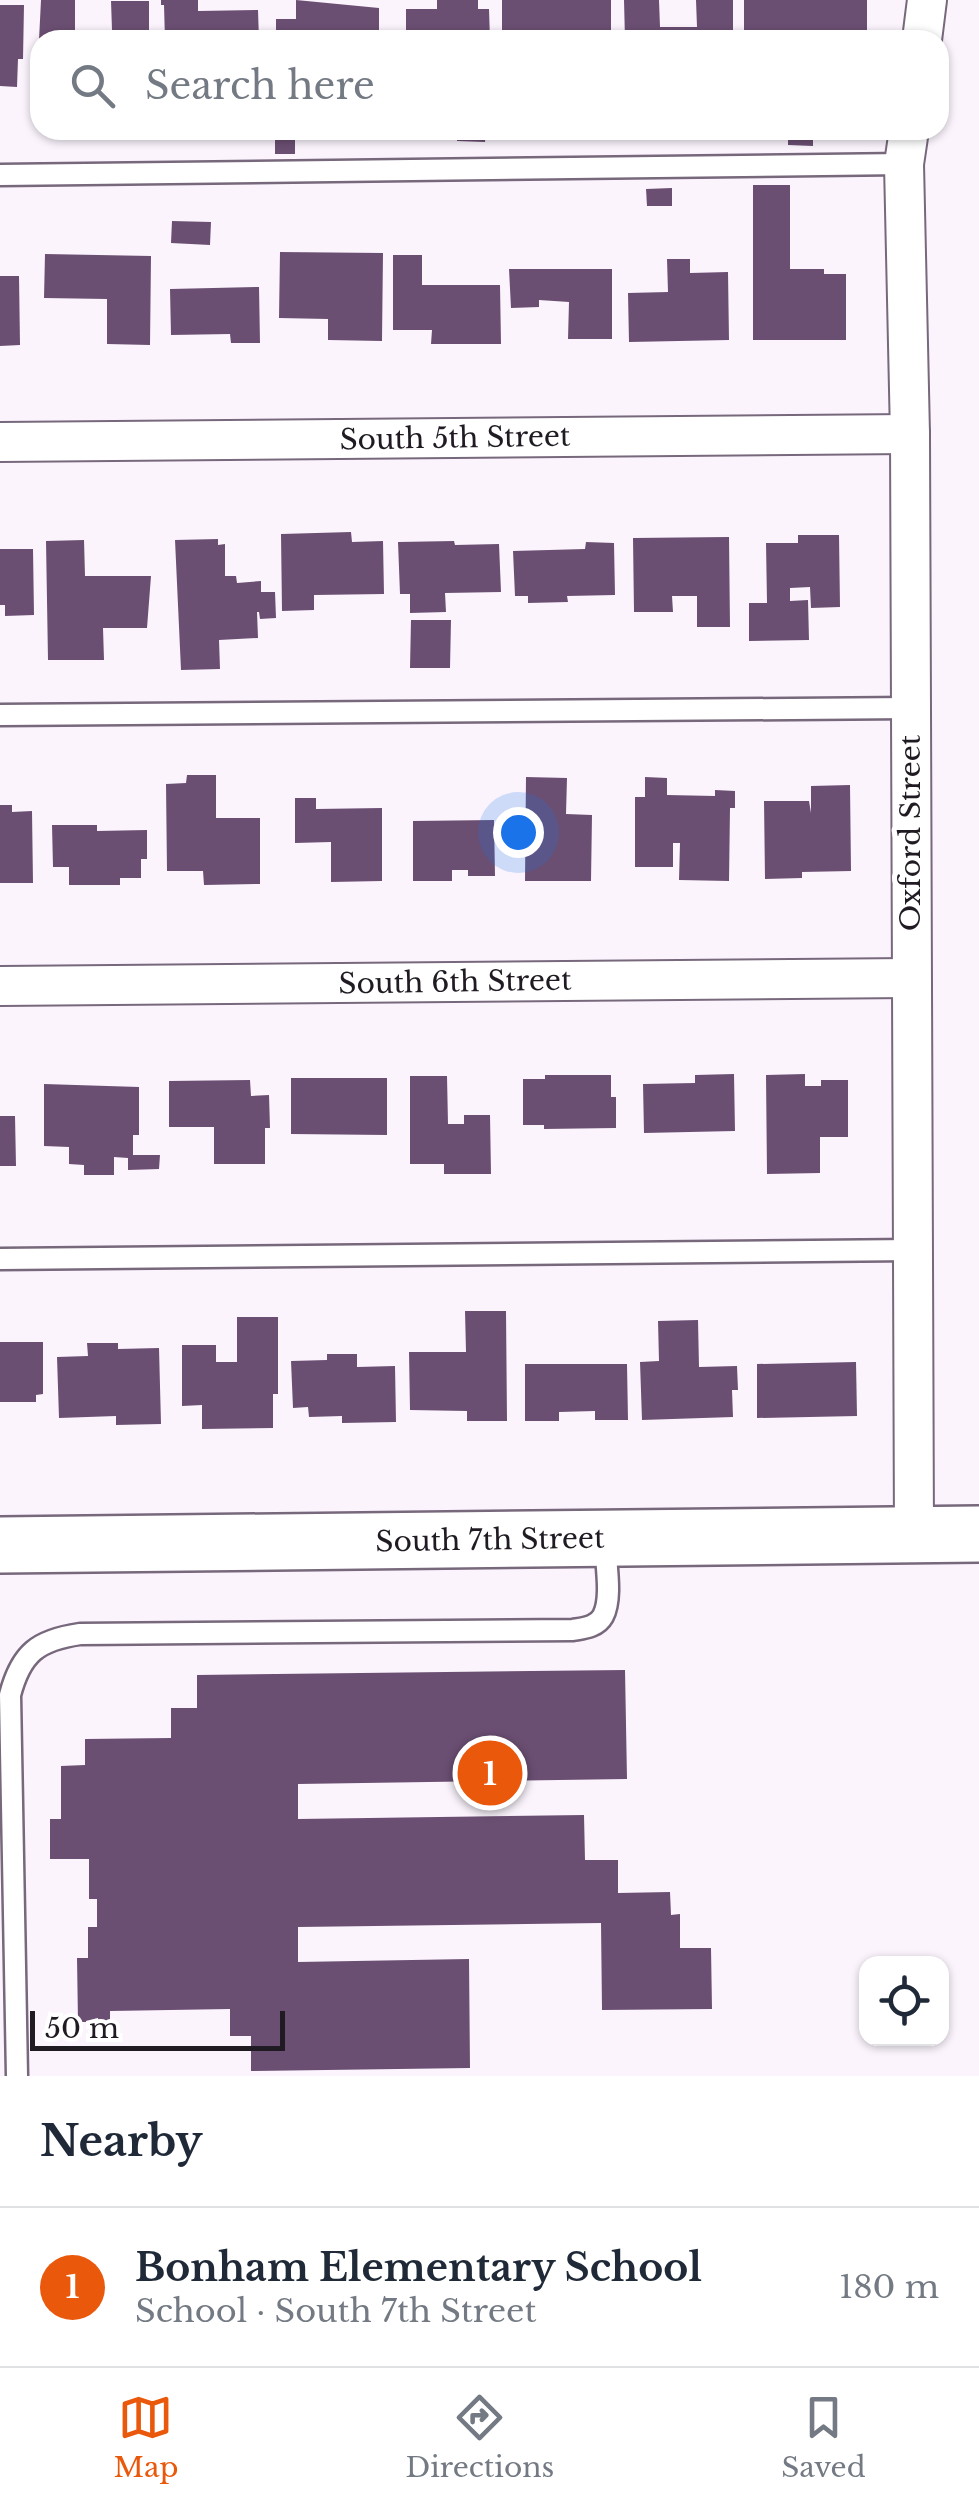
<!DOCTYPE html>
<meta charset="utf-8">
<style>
:root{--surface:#fff;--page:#f2f2f3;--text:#1f2937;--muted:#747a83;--line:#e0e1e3;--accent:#ea580c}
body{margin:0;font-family:"Libre Baskerville",serif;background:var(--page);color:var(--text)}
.controls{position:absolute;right:30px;bottom:30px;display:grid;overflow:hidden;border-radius:20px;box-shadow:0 2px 8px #0004}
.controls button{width:90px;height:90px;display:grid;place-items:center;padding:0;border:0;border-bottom:2px solid var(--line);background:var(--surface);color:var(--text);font:50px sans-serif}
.scale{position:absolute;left:30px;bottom:25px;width:255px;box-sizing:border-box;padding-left:10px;border:5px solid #201a22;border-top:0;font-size:28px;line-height:35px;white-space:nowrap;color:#201a22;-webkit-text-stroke:8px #fff;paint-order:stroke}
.you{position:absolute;left:518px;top:832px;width:35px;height:35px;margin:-25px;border:8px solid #fff;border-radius:50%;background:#1a73e8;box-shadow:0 0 0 15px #1a73e833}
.badge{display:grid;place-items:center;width:65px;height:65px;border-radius:50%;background:var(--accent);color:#fff;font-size:32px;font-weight:700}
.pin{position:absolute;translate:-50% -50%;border:5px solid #fff;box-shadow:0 2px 10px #0006}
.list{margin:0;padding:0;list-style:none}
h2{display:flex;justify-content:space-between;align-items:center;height:130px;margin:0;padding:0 40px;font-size:42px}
h2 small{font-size:32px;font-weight:400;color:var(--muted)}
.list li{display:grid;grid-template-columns:65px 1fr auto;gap:30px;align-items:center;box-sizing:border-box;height:160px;padding:0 40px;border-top:2px solid var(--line)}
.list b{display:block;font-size:38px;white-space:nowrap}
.list p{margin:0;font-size:32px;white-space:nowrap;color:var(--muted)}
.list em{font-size:32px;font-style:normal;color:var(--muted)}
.icon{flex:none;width:55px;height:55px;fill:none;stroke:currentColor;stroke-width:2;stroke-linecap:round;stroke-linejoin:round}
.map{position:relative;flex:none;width:979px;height:2076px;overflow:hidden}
.search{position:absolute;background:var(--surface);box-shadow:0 2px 8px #0004;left:30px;right:30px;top:30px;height:110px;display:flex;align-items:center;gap:25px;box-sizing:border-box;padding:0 35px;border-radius:30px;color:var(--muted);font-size:38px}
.sheet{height:290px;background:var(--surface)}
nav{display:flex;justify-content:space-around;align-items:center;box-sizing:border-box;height:140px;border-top:2px solid var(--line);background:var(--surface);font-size:28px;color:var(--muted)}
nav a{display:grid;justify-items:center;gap:5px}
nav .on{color:var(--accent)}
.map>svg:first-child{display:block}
.building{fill:#6b4f73}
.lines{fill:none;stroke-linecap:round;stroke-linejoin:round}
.service-casing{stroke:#77687c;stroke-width:25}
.minor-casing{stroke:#77687c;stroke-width:42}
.secondary-casing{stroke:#77687c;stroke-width:60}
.service{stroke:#fff;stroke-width:20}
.minor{stroke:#fff;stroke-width:38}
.secondary{stroke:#fff;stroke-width:55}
.labels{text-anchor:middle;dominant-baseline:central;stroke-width:10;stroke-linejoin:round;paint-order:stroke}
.street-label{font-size:28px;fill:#201a22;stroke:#fff}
</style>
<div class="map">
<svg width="979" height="2076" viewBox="0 0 979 2076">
<rect width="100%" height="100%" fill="#fbf4fd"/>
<g class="building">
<path d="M 41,0 L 75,0 L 75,30 L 112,30 L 111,1 L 149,1 L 149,40 L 39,40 Z"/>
<path d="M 161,0 L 198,0 L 198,11 L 258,10 L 259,40 L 165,40 L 164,5 L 161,5 Z"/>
<path d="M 296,0 L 379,8 L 379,40 L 276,40 L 276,19 L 296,19 Z"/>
<path d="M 437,0 L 478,0 L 478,9 L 489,9 L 490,40 L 406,40 L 406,9 L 437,9 Z"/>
<rect x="502" y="0" width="109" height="40"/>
<path d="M 624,0 L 659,0 L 660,27 L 697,27 L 696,0 L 733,0 L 733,40 L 625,40 Z"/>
<rect x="744" y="0" width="123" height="40"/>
<path d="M 0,5 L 24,5 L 23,59 L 18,59 L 17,87 L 0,86 Z"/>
<rect x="275" y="130" width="20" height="24"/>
<path d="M 457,130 L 486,130 L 485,142 L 457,141 Z"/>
<path d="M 788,130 L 813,130 L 813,146 L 788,145 Z"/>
<path d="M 753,185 L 790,185 L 790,269 L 824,269 L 824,274 L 846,274 L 846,340 L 753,340 Z"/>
<path d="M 672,188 L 672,206 L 647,206 L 646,189 Z"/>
<path d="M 172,221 L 211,222 L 210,245 L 171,243 Z"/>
<path d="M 280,252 L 383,253 L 382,341 L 328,340 L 328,319 L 279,318 Z"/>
<path d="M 45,254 L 151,256 L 150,345 L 107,344 L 107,299 L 44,298 Z"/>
<path d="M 393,255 L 422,255 L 422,285 L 500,285 L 501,344 L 431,344 L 432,330 L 393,330 Z"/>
<path d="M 667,259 L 690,259 L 690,273 L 728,272 L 729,340 L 629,342 L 628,293 L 668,292 Z"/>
<path d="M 509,269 L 612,269 L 612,339 L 568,339 L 569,302 L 539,300 L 539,307 L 511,308 Z"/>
<path d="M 0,276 L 19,276 L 20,345 L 0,346 Z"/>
<path d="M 259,287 L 260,343 L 231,343 L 230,334 L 171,335 L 170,289 Z"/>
<path d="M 351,532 L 352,542 L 383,541 L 384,594 L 314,595 L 314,610 L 282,611 L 281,534 Z"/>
<path d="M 798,535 L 839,535 L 840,607 L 811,608 L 810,587 L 790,588 L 790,601 L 808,600 L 809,640 L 749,641 L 749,603 L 767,603 L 766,543 L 798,543 Z"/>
<path d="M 729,537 L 730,627 L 697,627 L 697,596 L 672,596 L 673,612 L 634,612 L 633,538 Z"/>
<path d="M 218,539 L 218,545 L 225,544 L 225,576 L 236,576 L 237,583 L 261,581 L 261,592 L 275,592 L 276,618 L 260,619 L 259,612 L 257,612 L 258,638 L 219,640 L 220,669 L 181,670 L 175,540 Z"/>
<path d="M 84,540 L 85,576 L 151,576 L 147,628 L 103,628 L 104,660 L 48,660 L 46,541 Z"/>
<path d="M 454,541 L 455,545 L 499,544 L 501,592 L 445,593 L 446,612 L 410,613 L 410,594 L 400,594 L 398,542 Z"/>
<path d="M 586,542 L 614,543 L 615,595 L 567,596 L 568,602 L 528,603 L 528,596 L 515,596 L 513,551 L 585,549 Z"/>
<path d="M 0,549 L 33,549 L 34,615 L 5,616 L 5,605 L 0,605 Z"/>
<path d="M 411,620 L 451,620 L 450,668 L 410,668 Z"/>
<path d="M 187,775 L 216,775 L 216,818 L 260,818 L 260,884 L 204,885 L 203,871 L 167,871 L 166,784 L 186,783 Z"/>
<path d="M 526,777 L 567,778 L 566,814 L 592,815 L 591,881 L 525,881 Z"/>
<path d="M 645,777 L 667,778 L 667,795 L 715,796 L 715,790 L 735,791 L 735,808 L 730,808 L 729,881 L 679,880 L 680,843 L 673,843 L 673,867 L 635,867 L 635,797 L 645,797 Z"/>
<path d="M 850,785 L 851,871 L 802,872 L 802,878 L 765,879 L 764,801 L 809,801 L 811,813 L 811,786 Z"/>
<path d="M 295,798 L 316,798 L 316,809 L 382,808 L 382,881 L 331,882 L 331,842 L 295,843 Z"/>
<path d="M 0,805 L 12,805 L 12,812 L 32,811 L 33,883 L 0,883 Z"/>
<path d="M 494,820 L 495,876 L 468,876 L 468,870 L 452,870 L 452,881 L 413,881 L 413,821 Z"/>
<path d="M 52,825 L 97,825 L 97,831 L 147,830 L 147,859 L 141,859 L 141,878 L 120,878 L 120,885 L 69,885 L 69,867 L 53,867 Z"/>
<path d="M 734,1074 L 735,1131 L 644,1133 L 643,1084 L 695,1083 L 695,1075 Z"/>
<path d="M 805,1074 L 805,1086 L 821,1086 L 821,1080 L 848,1080 L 848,1137 L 820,1137 L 820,1173 L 767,1174 L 766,1075 Z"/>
<path d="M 545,1075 L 611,1075 L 611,1097 L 616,1097 L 616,1128 L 544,1129 L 544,1125 L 523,1125 L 523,1079 L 545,1079 Z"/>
<path d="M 410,1076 L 447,1076 L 448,1124 L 464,1124 L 464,1115 L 490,1115 L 491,1174 L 444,1174 L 444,1164 L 410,1164 Z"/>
<path d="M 291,1078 L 387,1078 L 387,1135 L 291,1134 Z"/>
<path d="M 250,1080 L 251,1096 L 269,1095 L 270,1128 L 265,1128 L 265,1164 L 214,1164 L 214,1127 L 169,1127 L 169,1081 Z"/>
<path d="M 44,1084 L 139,1087 L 139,1135 L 133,1135 L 133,1155 L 160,1155 L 159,1169 L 128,1170 L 128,1158 L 114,1157 L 114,1175 L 84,1175 L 84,1165 L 69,1164 L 69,1147 L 44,1146 Z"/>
<path d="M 0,1116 L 15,1116 L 16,1166 L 0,1166 Z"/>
<path d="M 465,1311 L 506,1311 L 507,1421 L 467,1421 L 467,1411 L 410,1410 L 409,1352 L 466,1352 Z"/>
<path d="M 237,1317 L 278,1317 L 278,1394 L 273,1394 L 273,1428 L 202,1429 L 202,1405 L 182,1406 L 182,1345 L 216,1345 L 216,1362 L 237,1362 Z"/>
<path d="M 698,1320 L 699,1367 L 737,1366 L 738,1390 L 732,1390 L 733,1417 L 642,1420 L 640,1362 L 659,1361 L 658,1321 Z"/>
<path d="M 0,1342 L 43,1342 L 43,1394 L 36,1395 L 36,1402 L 0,1402 Z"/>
<path d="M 87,1343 L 118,1343 L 118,1349 L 159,1348 L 161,1424 L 116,1425 L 116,1416 L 59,1418 L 57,1357 L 88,1356 Z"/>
<path d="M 327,1354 L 357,1354 L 357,1367 L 395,1366 L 396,1422 L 342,1423 L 342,1416 L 309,1417 L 308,1407 L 293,1408 L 291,1361 L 327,1360 Z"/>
<path d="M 856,1362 L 857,1416 L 757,1418 L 757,1364 Z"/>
<path d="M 525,1364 L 627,1364 L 628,1420 L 595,1420 L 595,1411 L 559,1412 L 559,1421 L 525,1421 Z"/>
<path d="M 625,1670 L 627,1779 L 298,1784 L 298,1819 L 584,1815 L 585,1860 L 618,1860 L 618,1893 L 670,1892 L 671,1915 L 680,1914 L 680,1948 L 711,1948 L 712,2009 L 602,2010 L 601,1923 L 298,1927 L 298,1962 L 469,1959 L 470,2068 L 251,2071 L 251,2036 L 230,2036 L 230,2009 L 110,2011 L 110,2022 L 78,2022 L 77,1958 L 88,1958 L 88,1927 L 97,1927 L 97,1899 L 89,1899 L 89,1859 L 50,1859 L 50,1819 L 61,1819 L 61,1766 L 85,1765 L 85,1739 L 171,1738 L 171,1708 L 197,1708 L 197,1675 Z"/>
</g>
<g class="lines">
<g class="service-casing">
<g id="service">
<path d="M 0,175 L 904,164"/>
<path d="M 0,715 L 910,708"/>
<path d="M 0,1259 L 912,1250"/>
<path d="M 17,2076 L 10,1695 C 21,1653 38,1640 80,1634 L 573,1630 C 584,1628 597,1627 603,1616 C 613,1597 605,1561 605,1539"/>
</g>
</g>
<g class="minor-casing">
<g id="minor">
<path d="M 922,40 L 927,0"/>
<path d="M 909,130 L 904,164 L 910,434 L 914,1536"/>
<path d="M 0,442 L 910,434"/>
<path d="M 0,986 L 910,978"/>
</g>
</g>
<g class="secondary-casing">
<path id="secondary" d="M 0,1545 L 979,1534"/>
</g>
<use href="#service" class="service"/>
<use href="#minor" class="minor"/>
<use href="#secondary" class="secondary"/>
</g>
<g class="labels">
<g class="street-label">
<text transform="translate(455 438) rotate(-1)">South 5th Street</text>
<text transform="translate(910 833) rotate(-90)">Oxford Street</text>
<text transform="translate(455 982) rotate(-1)">South 6th Street</text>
<text transform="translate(490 1540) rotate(-1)">South 7th Street</text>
</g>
</g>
</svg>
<div class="controls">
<button><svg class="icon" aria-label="locate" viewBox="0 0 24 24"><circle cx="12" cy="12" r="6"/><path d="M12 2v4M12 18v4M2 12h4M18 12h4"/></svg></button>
</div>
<div class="scale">50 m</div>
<div class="you"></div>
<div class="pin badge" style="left:490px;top:1773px">1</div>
<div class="search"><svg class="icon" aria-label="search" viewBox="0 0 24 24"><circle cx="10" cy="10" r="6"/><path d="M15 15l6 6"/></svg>Search here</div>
</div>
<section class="sheet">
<h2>Nearby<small></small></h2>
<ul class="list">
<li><span class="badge">1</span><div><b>Bonham Elementary School</b><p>School · South 7th Street</p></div><em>180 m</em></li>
</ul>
</section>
<nav>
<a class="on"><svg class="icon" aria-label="map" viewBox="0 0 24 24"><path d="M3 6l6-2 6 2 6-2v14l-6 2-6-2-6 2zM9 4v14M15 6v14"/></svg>Map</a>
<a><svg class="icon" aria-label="directions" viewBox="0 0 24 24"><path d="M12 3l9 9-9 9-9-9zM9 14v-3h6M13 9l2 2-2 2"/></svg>Directions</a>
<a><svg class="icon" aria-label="saved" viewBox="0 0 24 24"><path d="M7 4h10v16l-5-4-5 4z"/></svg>Saved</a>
</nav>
